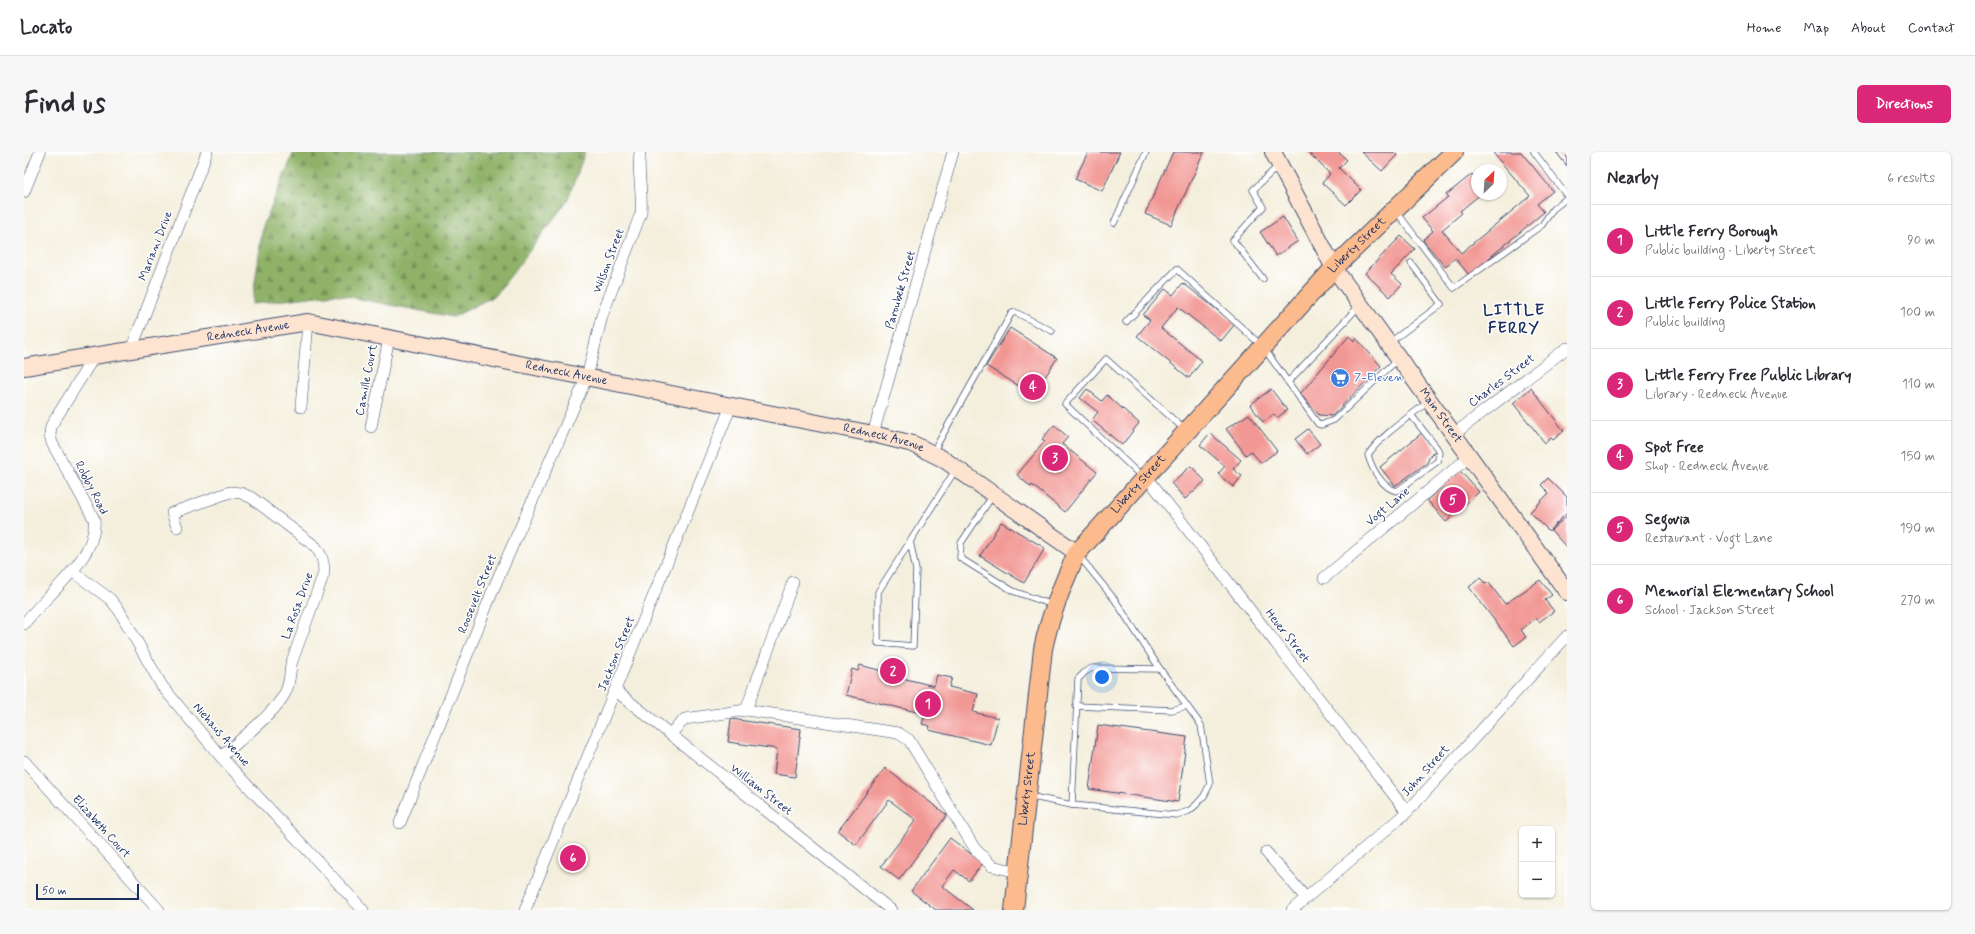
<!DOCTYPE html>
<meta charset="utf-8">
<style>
:root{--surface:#fff;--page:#f7f7f7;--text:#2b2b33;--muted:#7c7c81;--line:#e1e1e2;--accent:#db2777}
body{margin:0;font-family:Mynerve,sans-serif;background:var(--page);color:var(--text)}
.controls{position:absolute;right:12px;bottom:12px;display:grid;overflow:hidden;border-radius:6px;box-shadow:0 1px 3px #0004}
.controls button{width:36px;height:36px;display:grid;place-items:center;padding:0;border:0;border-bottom:1px solid var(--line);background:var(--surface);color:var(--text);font:20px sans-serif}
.compass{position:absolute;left:1447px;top:12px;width:36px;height:36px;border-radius:50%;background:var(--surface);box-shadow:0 1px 3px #0004;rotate:25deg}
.scale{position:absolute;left:12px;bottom:10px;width:103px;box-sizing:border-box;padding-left:4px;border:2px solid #1b2f5e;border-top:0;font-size:11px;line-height:14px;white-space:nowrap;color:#1b2f5e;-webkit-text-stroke:3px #fff;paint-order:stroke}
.you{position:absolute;left:1078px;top:525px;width:14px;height:14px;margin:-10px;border:3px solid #fff;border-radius:50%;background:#1a73e8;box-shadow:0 0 0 6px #1a73e833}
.badge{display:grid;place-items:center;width:26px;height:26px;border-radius:50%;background:var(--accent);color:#fff;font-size:13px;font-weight:700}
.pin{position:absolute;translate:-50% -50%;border:2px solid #fff;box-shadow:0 1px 4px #0006}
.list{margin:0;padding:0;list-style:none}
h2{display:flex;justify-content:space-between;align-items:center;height:52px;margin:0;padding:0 16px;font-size:17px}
h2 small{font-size:13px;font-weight:400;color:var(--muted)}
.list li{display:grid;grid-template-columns:26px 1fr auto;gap:12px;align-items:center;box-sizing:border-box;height:72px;padding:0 16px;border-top:1px solid var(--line)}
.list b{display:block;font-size:15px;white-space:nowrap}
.list p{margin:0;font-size:13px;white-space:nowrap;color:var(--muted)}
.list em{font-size:13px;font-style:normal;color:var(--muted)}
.map{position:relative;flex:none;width:1543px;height:758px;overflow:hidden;border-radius:6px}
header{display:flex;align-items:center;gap:24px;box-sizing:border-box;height:56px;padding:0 20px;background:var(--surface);border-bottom:1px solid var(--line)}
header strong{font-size:19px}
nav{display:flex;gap:22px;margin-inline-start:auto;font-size:14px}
.intro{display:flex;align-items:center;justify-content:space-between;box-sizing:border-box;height:96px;padding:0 24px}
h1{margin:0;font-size:28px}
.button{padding:10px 18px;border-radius:6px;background:var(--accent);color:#fff;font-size:14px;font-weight:700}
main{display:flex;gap:24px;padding:0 24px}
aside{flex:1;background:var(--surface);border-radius:6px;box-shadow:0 1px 3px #0004}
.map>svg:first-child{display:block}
.forest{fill:url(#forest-firs);stroke:#557063}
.building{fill:#f29894}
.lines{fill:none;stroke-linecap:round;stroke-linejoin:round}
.lane-casing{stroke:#3c4c71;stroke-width:7}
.street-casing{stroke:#3c4c71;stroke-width:12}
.secondary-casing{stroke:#3c4c71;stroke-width:18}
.primary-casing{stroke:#3c4c71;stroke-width:20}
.lane{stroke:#fff;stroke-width:5.5}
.street{stroke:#fff;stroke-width:11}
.secondary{stroke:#fde4d1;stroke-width:16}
.primary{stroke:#fbbb8d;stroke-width:18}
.labels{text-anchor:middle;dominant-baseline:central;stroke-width:3;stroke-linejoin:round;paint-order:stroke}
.street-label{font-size:12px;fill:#1b2f5e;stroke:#fff}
.shop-label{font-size:12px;fill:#366cbe;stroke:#fff;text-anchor:start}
.district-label{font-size:16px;font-weight:bold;letter-spacing:1px;fill:#1b2f5e;stroke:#fff}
</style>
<header>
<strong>Locato</strong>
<nav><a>Home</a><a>Map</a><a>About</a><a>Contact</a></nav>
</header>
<div class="intro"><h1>Find us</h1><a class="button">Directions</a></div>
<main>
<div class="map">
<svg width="1543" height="758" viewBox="0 0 1543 758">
<defs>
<pattern id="forest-firs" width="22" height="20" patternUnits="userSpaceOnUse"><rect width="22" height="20" fill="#8fb268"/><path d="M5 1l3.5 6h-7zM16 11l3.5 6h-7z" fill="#749159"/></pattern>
</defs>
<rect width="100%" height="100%" fill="#fff"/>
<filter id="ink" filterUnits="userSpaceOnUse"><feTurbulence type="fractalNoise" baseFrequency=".025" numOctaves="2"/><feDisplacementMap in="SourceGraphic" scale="8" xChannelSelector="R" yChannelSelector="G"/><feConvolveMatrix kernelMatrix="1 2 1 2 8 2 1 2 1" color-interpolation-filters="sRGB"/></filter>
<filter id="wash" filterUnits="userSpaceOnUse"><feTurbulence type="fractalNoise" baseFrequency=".012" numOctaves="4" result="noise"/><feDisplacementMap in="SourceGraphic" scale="16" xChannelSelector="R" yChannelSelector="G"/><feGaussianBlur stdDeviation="0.9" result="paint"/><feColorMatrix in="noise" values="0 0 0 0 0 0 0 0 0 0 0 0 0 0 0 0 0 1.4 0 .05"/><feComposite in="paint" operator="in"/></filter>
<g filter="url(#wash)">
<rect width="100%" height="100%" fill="#f4efdd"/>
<path class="forest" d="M 270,0 L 561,0 L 543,49 L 472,143 L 429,165 L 310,142 L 228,152 L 239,74 Z"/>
<g id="blocks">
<g class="building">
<path d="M 1064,0 L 1096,0 L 1078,39 L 1051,27 Z"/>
<path d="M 1149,0 L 1180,0 L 1147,73 L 1121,62 Z"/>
<path d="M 1284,0 L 1314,0 L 1323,8 L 1315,16 L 1337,38 L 1322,53 L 1298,31 L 1306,22 Z"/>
<path d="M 1337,0 L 1369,0 L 1373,3 L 1358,19 Z"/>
<path d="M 1472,0 L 1497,0 L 1529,39 L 1513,52 L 1520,60 L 1445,123 L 1431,106 L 1421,115 L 1399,88 L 1409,79 L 1398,66 L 1424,45 L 1422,43 L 1448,22 L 1453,28 L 1453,42 L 1457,42 L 1436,59 L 1438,61 L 1418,78 L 1437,101 L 1506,44 L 1470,2 Z"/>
<path d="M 1532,0 L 1543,0 L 1543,14 Z"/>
<path d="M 1259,65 L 1274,89 L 1252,104 L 1236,80 Z"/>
<path d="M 1377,84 L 1391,97 L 1367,122 L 1378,132 L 1366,145 L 1341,121 Z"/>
<path d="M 1159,131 L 1211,172 L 1197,189 L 1154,155 L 1137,176 L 1178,209 L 1165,226 L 1113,184 L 1126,168 L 1119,163 L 1141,137 L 1149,143 Z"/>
<path d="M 986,176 L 1033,206 L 1010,243 L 962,214 Z"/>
<path d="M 1325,184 L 1330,189 L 1332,186 L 1357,214 L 1308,264 L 1295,263 L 1276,242 Z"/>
<path d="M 1507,236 L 1540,279 L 1529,288 L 1527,286 L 1521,291 L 1489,251 Z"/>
<path d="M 1063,237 L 1078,249 L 1083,243 L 1115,271 L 1098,293 L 1068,268 L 1074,260 L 1056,246 Z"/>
<path d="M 1247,237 L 1263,258 L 1253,266 L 1250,262 L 1239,270 L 1226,253 Z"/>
<path d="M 1225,262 L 1253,299 L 1237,311 L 1227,299 L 1222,303 L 1202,277 Z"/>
<path d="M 1030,273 L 1044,285 L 1038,292 L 1073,320 L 1041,360 L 1008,333 L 1007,335 L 993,323 L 1021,289 L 1018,287 Z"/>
<path d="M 1284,277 L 1296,292 L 1283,302 L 1271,287 Z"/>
<path d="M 1399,280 L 1412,298 L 1406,304 L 1403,311 L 1371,334 L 1356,315 Z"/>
<path d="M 1186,281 L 1217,308 L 1209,317 L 1218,324 L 1209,335 L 1194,322 L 1201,314 L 1176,293 Z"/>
<path d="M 1167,314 L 1181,329 L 1161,347 L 1147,331 Z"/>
<path d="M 1436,319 L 1455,340 L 1422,370 L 1403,348 Z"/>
<path d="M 1524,326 L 1543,345 L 1543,361 L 1525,379 L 1506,360 L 1525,341 L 1517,333 Z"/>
<path d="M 1543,364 L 1543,396 L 1527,378 Z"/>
<path d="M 977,370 L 1021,396 L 1000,431 L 956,404 Z"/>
<path d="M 1456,426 L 1462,432 L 1464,430 L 1481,452 L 1516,428 L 1528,443 L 1521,448 L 1530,459 L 1515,470 L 1512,466 L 1497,478 L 1502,485 L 1490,494 L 1445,435 Z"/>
<path d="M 865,508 L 877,511 L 874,525 L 910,534 L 913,523 L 928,526 L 925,535 L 954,542 L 949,560 L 974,566 L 967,593 L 905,578 L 906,574 L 898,572 L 901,562 L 822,543 L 828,517 L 834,519 L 836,513 L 862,520 Z"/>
<path d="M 707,567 L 777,577 L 771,625 L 750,622 L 753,597 L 704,590 Z"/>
<path d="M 1074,573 L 1163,585 L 1154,650 L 1065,637 Z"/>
<path d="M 861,616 L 923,663 L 875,728 L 857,714 L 892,668 L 865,648 L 832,693 L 814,679 Z"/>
<path d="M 926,686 L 959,711 L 945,729 L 930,718 L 918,734 L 949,758 L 912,758 L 887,739 Z"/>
</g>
</g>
</g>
<g filter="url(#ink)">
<use href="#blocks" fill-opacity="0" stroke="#3c4c71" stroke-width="1"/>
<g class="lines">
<g class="lane-casing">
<g id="lane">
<path d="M 1510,0 L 1543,44"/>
<path d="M 1372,59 L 1430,136 L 1518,73 L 1529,57 L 1543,46"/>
<path d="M 1090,71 L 1122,0"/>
<path d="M 1239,127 L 1209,88 L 1239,55 L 1229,38 L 1254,14"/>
<path d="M 1102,170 L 1153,117 L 1239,195 L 1264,230 L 1336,153"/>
<path d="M 1365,191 L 1417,152 L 1387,111"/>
<path d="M 1264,230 L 1294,272 L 1297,273 L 1310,268 L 1374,207"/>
<path d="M 1387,263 L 1413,296 L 1415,300 L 1414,309 L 1373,339 C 1358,336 1348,317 1344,303 C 1355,285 1386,264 1404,250"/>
<path d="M 909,300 L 987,162 L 991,160 L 1028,179"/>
<path d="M 1118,325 L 1041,252 L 1082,207 L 1161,278"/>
<path d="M 969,343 L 937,391 L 936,406 L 989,439 L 1029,453"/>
<path d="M 886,389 L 892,418 L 889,494 L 854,491 L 854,440 L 932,317"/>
<path d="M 1052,554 L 1148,558 L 1162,554"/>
<path d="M 1004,644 L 1048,653 L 1152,663 L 1165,659 L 1172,653 L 1180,644 L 1186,632 L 1177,573 L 1136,517 L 1091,448 L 1056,405"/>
<path d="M 1048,653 L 1054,527 L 1061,520 L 1068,516 L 1136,517"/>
</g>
</g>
<g class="street-casing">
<g id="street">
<path d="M 0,40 L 16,0"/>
<path d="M 107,198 L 183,0"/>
<path d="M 277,255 L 284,170"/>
<path d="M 347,275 L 365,186"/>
<path d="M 849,282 L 929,0"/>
<path d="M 1430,282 L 1543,196"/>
<path d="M 1122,324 L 1383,660"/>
<path d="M 153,375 L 148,361 L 206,340 L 217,341 L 228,346 L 292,395 C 298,404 300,410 300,421 L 267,512 C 266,521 266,530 262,539 C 253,560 215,588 197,605"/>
<path d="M 48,419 L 86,447 L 95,458 L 138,534 L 197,605 L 339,758"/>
<path d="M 1300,426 L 1446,304"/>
<path d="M 0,472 C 21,443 75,406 70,367 L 28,291 L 26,283 L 27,274 L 71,203"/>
<path d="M 592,539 L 867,758"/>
<path d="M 722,558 L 874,581 L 885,588 L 951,697 L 968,714 L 994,720"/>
<path d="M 646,582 L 661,567 L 722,558 L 769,430"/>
<path d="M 0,609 L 135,758"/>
<path d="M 376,671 L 471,433 L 563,225 L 578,164 L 617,61 C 619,40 613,21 616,0"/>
<path d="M 1242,700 L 1282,746"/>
<path d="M 501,758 L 707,254"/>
<path d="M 1268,758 L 1383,660 L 1543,484"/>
</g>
</g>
<g class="secondary-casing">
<g id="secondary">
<path id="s1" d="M 1249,0 L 1310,116 L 1543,440"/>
<path id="s2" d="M 0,215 L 284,170 L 849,282 L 889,292 L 919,307 L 1053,401"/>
</g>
</g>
<g class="primary-casing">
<g id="primary">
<path id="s3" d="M 990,758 L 1019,497 C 1026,463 1038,433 1053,401 L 1310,116 L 1430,0"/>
</g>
</g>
<use href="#lane" class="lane"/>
<use href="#street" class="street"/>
<use href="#secondary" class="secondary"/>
<use href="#primary" class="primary"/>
</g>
</g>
<defs>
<g id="supermarket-disc" transform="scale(1)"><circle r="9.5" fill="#3f7fe0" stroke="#fff"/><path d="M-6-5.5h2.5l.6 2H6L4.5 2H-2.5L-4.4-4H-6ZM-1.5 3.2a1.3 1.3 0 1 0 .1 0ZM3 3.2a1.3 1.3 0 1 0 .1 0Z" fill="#fff"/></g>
</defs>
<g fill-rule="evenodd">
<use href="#supermarket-disc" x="1316" y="226"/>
</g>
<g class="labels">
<g class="street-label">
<text stroke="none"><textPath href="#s3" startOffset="781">Liberty Street</textPath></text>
<text transform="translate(132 94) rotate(-69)">Mariani Drive</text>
<text transform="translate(585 109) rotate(-69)">Wilson Street</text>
<text transform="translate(877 138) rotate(-74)">Paroubek Street</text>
<text stroke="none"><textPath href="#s2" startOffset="227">Redneck Avenue</textPath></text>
<text stroke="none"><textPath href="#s2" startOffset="551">Redneck Avenue</textPath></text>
<text transform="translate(343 228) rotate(-79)">Camille Court</text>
<text transform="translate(1478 229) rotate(-37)">Charles Street</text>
<text stroke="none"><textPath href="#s1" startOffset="313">Main Street</textPath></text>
<text stroke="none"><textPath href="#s2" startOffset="875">Redneck Avenue</textPath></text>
<text stroke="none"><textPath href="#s3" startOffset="457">Liberty Street</textPath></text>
<text transform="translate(67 336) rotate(63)">Robby Road</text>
<text transform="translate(1364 355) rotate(-40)">Vogt Lane</text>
<text transform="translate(454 442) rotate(-68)">Roosevelt Street</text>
<text transform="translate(274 454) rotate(-70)">La Rosa Drive</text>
<text transform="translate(1263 484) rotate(52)">Heuer Street</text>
<text transform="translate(593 502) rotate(-68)">Jackson Street</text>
<text transform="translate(197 583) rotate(49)">Niehaus Avenue</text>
<text transform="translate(1402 619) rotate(-48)">John Street</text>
<text stroke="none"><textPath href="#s3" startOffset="122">Liberty Street</textPath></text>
<text transform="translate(737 638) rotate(38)">William Street</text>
<text transform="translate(77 675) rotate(48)">Elizabeth Court</text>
</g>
<g class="shop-label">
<text x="1330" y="226">7-Eleven</text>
</g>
<g class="district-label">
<text x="1490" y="158">LITTLE<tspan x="1490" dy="18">FERRY</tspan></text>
</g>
</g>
</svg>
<div class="controls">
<button>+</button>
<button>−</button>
</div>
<svg class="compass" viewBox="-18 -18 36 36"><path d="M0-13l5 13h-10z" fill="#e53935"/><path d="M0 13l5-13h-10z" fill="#7c7c81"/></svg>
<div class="scale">50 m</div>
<div class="you"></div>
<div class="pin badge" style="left:904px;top:552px">1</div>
<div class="pin badge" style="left:869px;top:519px">2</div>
<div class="pin badge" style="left:1031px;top:306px">3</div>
<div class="pin badge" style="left:1009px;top:235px">4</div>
<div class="pin badge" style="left:1429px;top:348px">5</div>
<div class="pin badge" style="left:549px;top:706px">6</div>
</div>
<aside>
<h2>Nearby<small>6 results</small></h2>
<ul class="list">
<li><span class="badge">1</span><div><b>Little Ferry Borough</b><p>Public building · Liberty Street</p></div><em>90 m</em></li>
<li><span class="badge">2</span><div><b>Little Ferry Police Station</b><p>Public building</p></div><em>100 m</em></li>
<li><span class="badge">3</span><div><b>Little Ferry Free Public Library</b><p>Library · Redneck Avenue</p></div><em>110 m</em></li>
<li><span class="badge">4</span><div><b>Spot Free</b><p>Shop · Redneck Avenue</p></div><em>150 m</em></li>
<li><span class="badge">5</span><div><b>Segovia</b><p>Restaurant · Vogt Lane</p></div><em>190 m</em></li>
<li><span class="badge">6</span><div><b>Memorial Elementary School</b><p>School · Jackson Street</p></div><em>270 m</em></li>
</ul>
</aside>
</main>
